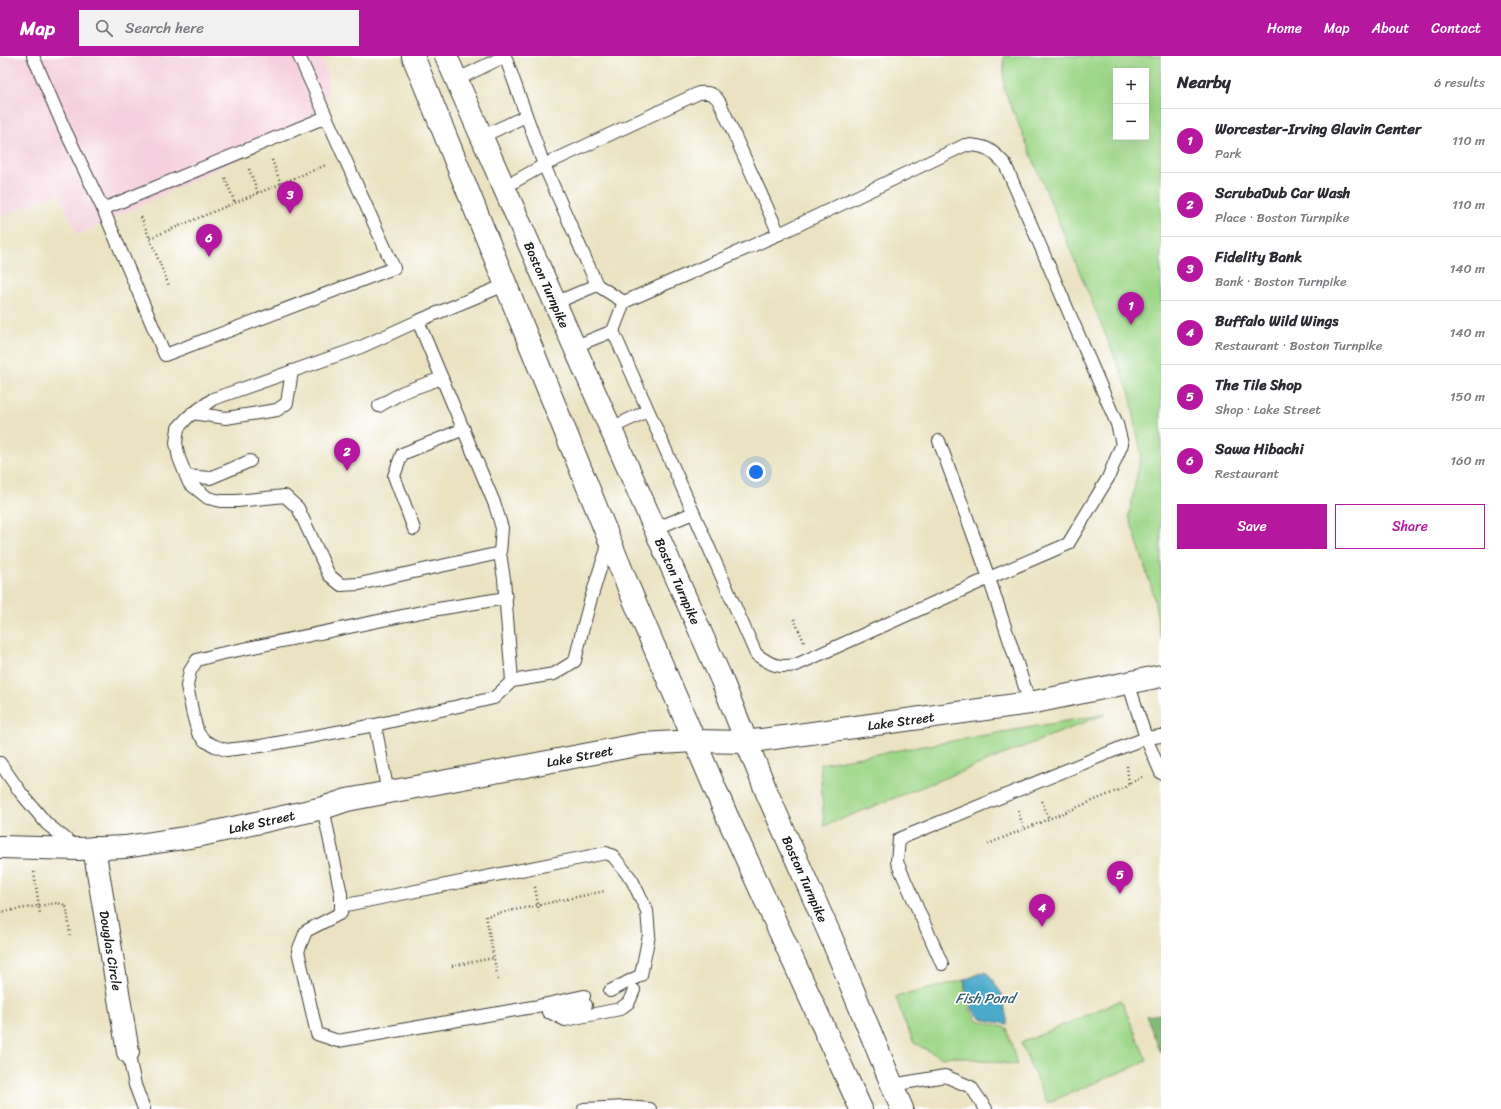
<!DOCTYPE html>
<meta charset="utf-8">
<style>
:root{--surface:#fff;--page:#f2f2f3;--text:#2b2b33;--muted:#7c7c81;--line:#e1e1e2;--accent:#b5179e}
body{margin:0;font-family:Sriracha,sans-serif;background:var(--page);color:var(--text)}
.controls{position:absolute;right:12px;top:12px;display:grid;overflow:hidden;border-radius:0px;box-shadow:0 4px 16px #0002}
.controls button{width:36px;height:36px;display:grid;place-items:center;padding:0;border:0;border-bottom:1px solid var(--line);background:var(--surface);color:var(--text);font:20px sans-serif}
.you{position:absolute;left:756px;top:416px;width:14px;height:14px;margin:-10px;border:3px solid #fff;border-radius:50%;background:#1a73e8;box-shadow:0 0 0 6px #1a73e833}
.badge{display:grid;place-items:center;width:26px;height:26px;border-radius:50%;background:var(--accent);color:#fff;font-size:13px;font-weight:700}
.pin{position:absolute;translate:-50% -33px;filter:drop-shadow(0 1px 2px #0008)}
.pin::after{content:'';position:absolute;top:21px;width:14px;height:12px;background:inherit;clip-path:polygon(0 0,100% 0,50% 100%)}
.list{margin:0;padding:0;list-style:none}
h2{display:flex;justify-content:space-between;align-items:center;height:52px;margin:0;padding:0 16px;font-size:17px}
h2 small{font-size:13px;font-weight:400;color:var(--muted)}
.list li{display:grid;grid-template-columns:26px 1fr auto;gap:12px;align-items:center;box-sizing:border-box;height:64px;padding:0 16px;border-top:1px solid var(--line)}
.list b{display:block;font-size:15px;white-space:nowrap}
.list p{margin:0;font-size:13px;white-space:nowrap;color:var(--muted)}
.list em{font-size:13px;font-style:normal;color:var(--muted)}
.actions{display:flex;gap:8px;padding:12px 16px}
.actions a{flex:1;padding:9px 0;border:1px solid var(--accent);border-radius:0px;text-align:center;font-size:14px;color:var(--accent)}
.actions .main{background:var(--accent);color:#fff}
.icon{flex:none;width:22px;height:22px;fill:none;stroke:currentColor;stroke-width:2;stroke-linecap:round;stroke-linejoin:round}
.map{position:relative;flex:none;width:1161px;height:1053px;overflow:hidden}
header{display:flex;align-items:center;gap:24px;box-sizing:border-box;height:56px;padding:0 20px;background:var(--accent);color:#fff}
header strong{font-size:19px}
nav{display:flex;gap:22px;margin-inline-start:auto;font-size:14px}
.search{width:280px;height:36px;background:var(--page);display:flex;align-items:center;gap:10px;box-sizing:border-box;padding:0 14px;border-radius:0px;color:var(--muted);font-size:15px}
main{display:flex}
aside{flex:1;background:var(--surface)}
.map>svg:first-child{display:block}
.built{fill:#f4cfdd}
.green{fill:#9fd789;stroke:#5e7a52;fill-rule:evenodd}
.forest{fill:#7fb875;stroke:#4e6a48}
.water{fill:#4caaca;stroke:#346373}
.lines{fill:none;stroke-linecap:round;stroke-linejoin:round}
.lane-casing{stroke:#3b3a35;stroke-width:14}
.street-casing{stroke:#3b3a35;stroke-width:24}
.secondary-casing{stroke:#3b3a35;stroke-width:24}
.highway-casing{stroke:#3b3a35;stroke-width:24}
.path{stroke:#3b3a35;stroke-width:2.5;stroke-dasharray:1 3;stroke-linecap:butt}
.lane{stroke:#fff;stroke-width:12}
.street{stroke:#fff;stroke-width:22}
.secondary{stroke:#fff;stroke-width:22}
.highway{stroke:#fff;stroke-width:22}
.labels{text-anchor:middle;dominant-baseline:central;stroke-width:3.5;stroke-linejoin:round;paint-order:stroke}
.street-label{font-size:13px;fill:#1c1c1c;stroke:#fff}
.water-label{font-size:14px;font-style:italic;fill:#346373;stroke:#fff}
</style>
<header>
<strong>Map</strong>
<div class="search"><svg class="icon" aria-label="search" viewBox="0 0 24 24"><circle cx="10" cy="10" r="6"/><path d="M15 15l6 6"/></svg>Search here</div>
<nav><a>Home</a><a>Map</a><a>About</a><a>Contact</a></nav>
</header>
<main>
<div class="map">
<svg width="1161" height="1053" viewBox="0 0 1161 1053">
<rect width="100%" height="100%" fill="#fff"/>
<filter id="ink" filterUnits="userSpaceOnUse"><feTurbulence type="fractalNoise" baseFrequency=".025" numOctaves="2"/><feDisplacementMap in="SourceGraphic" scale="8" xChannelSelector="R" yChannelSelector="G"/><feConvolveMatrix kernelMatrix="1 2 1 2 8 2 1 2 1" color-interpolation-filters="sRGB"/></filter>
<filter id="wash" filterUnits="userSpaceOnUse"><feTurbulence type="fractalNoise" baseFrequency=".012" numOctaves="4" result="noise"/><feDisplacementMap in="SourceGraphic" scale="16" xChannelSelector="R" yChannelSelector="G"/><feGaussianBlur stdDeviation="0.9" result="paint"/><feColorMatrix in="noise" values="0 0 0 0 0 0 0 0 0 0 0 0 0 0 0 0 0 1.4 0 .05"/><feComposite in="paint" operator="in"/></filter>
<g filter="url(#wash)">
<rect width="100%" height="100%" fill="#eae2c1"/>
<path class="built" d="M 0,0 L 320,0 L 328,20 L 326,61 L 78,179 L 59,137 L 0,161 Z"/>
<g class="green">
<path d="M 1004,0 L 1161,0 L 1161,582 L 1153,537 L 1129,460 L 1141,398 L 1130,338 L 1004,33 ZM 1116,15 L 1146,15 L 1146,81 L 1116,81 Z"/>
<path d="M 1106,658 L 824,770 L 820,708 Z"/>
<path d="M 964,924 L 966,946 L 977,964 L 1007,972 L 1017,1009 L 952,1000 L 942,1002 L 914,987 L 903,962 L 896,941 Z"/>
<path d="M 1121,944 L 1147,1005 L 1047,1047 L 1021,987 Z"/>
</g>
<path class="forest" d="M 1161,958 L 1161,997 L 1146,960 Z"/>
<path class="water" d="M 986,915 L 1002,938 L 1008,968 C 972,963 972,959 964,924 Z"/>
</g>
<g filter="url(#ink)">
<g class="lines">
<g class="lane-casing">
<g id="lane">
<path d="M 33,0 L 64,72 L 103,153 L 165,299 L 394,212 L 299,0"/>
<path d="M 505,0 L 544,109 L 597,229"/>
<path d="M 456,24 L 505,0"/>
<path d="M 481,81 L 526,60"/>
<path d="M 503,132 L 544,109 L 699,37 C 710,36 715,38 720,47 L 779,178"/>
<path d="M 103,153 L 326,61"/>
<path d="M 555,247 L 597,229 L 624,246"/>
<path d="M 418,265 L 495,449 L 502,472 L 500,497"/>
<path d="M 613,275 L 624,246 L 779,178 L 965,89 C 985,89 991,93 1005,108 L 1117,368 L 1122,388 L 1108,422 L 1068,488 L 989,522 L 939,385"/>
<path d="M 573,291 L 613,275 L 756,598 C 771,609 777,612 796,609 L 989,522 L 1030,647"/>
<path d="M 379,350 L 403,336 L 442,322"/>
<path d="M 192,357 L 226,362 L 277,354 L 287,347 L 292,315"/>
<path d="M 609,373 L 647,355"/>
<path d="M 186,420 L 210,422 L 250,405"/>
<path d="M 414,473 L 394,420 L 402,398 L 464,373"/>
<path d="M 655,473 L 693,457"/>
<path d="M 512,625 L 554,618 L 575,605 C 584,564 595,526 609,487"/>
<path d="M 1128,626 L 1146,682 L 1161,717"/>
<path d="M 375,669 L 261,690 L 226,694 L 215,690 L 205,685 L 198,677 L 193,659 L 187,630 L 190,615 L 197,604 L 219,598 L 426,555 L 506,542"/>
<path d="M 0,707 L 21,737 L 47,768 L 76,791"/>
<path d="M 388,737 L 375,669 L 494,642 L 512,625 L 504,523 L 500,497 L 359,528 L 341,529 L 329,519 L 298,452 L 285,440 L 237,445 L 221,445 L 208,442 L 189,427 L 179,402 L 176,387 L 178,372 L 188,361 L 213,343 L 361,291 L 418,265 L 505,229"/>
<path d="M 323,752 L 341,838 L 341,857 L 306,875 L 298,895 L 317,978 L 338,985 L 533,951 L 584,940"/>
<path d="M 341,850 L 606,797 L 613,800 L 632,824 L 647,855 L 649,879 L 641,919 L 610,935"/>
<path d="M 942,908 L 897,806 L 899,783 L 1125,690 L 1146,682 L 1161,680"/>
<path d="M 548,956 L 586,949"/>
<path d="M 549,956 L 565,964 L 620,953 L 629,946 L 634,934"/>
<path d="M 128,996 L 135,1029 L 144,1053"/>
<path d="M 892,1029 L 945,1020 L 971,1031 L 986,1053"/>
<path d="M 584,1053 L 626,1051 L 650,1053"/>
</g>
</g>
<g class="street-casing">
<g id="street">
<path id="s1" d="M 94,792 L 128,996"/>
</g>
</g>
<g class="secondary-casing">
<g id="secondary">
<path id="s2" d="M 0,791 L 79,793 L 125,791 L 197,780 L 323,752 L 347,744 L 642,688 L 695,685 L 746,686 L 1030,647 L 1161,620"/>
</g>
</g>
<g class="highway-casing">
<g id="highway">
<path d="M 413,0 L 628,530 L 726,758 L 861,1053"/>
<path id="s3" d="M 446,0 L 723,627 L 767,737 L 831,881 L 902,1053"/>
</g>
</g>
<g class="path">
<path d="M 272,104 L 281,128"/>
<path d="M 249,113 L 258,137"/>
<path d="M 225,122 L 235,147"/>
<path d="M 141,161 L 169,230"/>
<path d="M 150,182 L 326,109"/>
<path d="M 794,563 L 804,586"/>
<path d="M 1127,710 L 1129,728 L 1142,721"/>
<path d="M 1042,745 L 1049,763"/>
<path d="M 1018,755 L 1024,773"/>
<path d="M 988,788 L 1124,732 L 1129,728"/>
<path d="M 34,816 L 40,858"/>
<path d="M 535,831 L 539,855"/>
<path d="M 0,856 L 57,847 L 63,848 L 67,852 L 70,879"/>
<path d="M 452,910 L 494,902"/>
<path d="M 498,924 L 486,860 L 605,835"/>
</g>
<use href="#lane" class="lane"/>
<use href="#street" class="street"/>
<use href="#secondary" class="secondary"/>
<use href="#highway" class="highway"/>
</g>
</g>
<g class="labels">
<g class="street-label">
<text stroke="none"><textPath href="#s3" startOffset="250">Boston Turnpike</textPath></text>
<text stroke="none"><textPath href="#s3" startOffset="574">Boston Turnpike</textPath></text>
<text stroke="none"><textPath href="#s2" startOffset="913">Lake Street</textPath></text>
<text stroke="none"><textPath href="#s2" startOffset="589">Lake Street</textPath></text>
<text stroke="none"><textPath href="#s2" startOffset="264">Lake Street</textPath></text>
<text stroke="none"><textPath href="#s3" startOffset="898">Boston Turnpike</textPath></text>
<text stroke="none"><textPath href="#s1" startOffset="104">Douglas Circle</textPath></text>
</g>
<g class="water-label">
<text x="985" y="942">Fish Pond</text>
</g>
</g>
</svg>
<div class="controls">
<button>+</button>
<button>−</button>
</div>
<div class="you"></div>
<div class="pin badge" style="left:1131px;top:269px">1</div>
<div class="pin badge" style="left:347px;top:415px">2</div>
<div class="pin badge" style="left:290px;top:158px">3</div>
<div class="pin badge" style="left:1042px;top:871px">4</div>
<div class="pin badge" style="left:1120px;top:838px">5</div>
<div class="pin badge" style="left:209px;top:201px">6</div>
</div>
<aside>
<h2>Nearby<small>6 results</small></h2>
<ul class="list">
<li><span class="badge">1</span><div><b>Worcester-Irving Glavin Center</b><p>Park</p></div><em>110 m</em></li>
<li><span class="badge">2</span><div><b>ScrubaDub Car Wash</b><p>Place · Boston Turnpike</p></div><em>110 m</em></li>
<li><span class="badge">3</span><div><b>Fidelity Bank</b><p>Bank · Boston Turnpike</p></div><em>140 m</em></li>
<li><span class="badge">4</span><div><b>Buffalo Wild Wings</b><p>Restaurant · Boston Turnpike</p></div><em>140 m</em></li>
<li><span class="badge">5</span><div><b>The Tile Shop</b><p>Shop · Lake Street</p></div><em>150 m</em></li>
<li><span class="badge">6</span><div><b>Sawa Hibachi</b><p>Restaurant</p></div><em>160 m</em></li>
</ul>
<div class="actions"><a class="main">Save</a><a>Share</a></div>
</aside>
</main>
